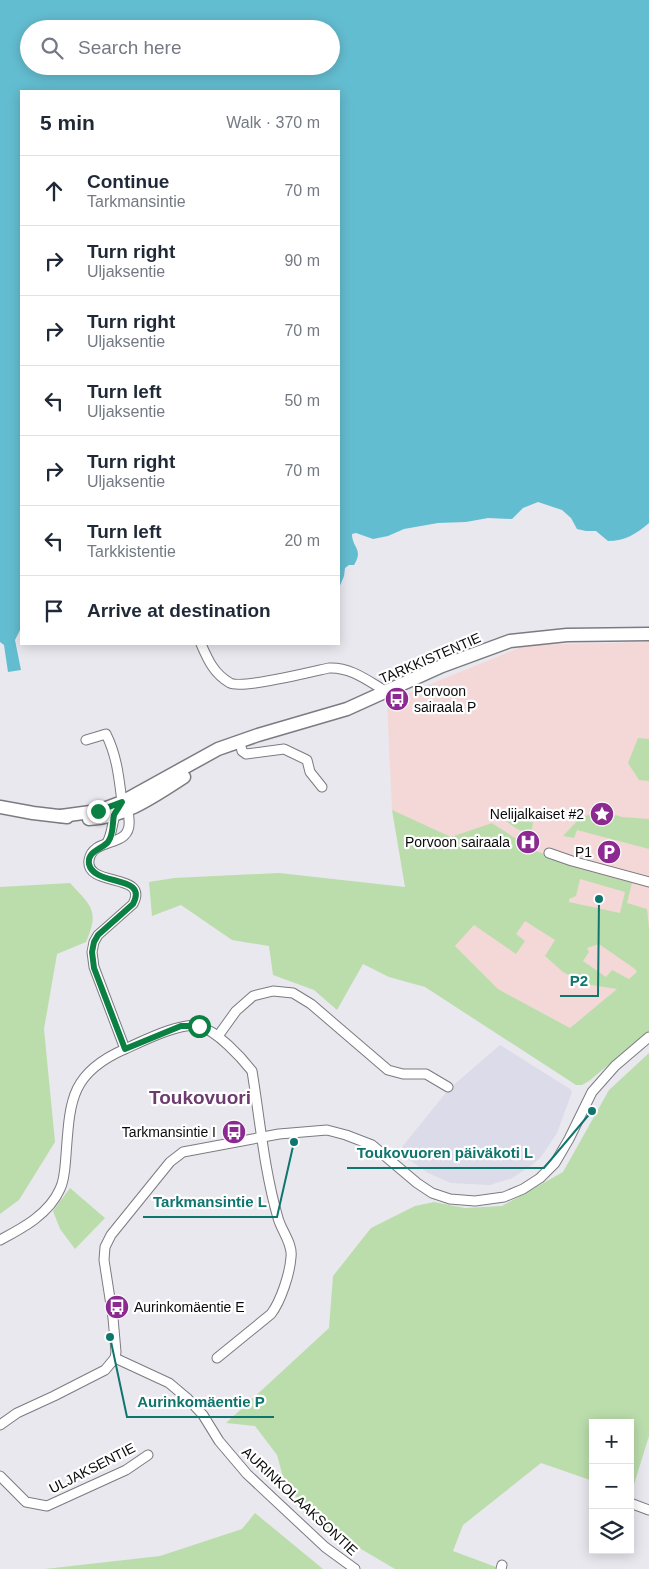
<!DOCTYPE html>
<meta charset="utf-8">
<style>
:root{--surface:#fff;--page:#f6f6f7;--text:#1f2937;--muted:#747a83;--line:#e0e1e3}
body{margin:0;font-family:Arial,sans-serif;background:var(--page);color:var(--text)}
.controls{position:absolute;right:15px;bottom:15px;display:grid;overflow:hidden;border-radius:0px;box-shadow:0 2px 12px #0003}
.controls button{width:45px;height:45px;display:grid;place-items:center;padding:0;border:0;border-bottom:1px solid var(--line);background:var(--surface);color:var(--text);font:25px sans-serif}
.stop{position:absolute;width:15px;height:15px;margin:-11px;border:4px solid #0b8043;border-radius:50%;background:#fff}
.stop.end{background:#0b8043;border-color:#fff;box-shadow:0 1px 5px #0008}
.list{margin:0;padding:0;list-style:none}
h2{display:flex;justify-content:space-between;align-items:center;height:65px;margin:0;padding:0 20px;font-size:21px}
h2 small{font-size:16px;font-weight:400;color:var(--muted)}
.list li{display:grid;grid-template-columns:32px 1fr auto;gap:15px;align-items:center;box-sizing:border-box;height:70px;padding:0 20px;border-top:1px solid var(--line)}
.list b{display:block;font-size:19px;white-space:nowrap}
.list p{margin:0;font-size:16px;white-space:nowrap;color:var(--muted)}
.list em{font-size:16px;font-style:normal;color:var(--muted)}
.icon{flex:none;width:28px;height:28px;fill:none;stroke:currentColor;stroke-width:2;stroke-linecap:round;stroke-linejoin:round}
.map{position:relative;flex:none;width:649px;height:1569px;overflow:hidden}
.search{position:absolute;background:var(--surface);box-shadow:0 2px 12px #0003;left:20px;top:20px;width:320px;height:55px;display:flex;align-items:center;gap:12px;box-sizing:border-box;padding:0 18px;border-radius:28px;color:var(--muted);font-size:19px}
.panel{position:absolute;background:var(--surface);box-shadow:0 2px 12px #0003;left:20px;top:90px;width:320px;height:555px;border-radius:0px}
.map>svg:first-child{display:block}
.built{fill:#dbdbe9}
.medical{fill:#f3d8d7}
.green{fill:#bbddac;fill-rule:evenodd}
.water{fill:#63bdd0;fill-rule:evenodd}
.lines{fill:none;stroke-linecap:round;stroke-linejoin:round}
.street-casing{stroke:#7b7b81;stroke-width:11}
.secondary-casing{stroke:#7b7b81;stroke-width:15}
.street{stroke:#fff;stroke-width:9}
.secondary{stroke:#fff;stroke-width:12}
.route{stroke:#0b8043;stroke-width:6}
.labels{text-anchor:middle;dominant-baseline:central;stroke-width:4.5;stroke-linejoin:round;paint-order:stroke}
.street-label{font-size:14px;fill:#0b0b0d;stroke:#fff}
.poi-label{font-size:14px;fill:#0b0b0d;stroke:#fff;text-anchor:end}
.district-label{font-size:19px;font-weight:bold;fill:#6d3c6f;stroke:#fff}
.leader{fill:none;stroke:#0f766e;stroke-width:2}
.callout-dot{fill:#0f766e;stroke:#fff;stroke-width:2}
.callout-label{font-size:15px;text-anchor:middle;font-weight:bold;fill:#0f766e;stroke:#fff;stroke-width:4.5;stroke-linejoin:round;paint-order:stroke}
</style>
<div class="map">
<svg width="649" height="1569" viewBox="0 0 649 1569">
<rect width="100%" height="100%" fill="#e9e8ef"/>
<path class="built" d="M 500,1045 L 570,1089 L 572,1092 L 557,1133 L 541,1157 L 532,1165 L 512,1178 L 490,1185 L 451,1183 L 428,1173 L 398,1152 L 449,1089 Z"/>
<path class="medical" d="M 649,642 L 649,963 L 570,1028 L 498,989 L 455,946 L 392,810 L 387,702 L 526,645 Z"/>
<g class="green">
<path d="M 638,738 L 649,739 L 649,781 L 639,780 L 628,763 Z"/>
<path d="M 392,810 L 451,837 L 492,823 L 533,850 L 580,867 L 580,869 L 632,883 L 627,903 L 647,909 L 649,929 L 649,1031 L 589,1081 L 582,1085 L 576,1085 L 425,987 L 389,977 L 363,964 L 337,1010 L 314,990 L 273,975 L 269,946 L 232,940 L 181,905 L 152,916 L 149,882 L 174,878 L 279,873 L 405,887 ZM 580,879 L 625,892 L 620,913 L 569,902 L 569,899 L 576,896 ZM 525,921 L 555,940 L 545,956 L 563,972 L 585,984 L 617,989 L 570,1028 L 498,989 L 455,946 L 474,925 L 516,954 L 525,941 L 516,934 ZM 599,944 L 635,969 L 637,972 L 629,979 L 612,970 L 606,977 L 583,961 L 589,952 L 587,948 Z"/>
<path d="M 596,812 L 606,812 L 622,817 L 649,819 L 649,849 L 577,830 L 574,838 L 563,836 L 580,818 Z"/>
<path d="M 506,821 L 533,822 L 532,829 C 522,835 514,827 506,821 Z"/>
<path d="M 70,883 C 91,906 100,910 86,942 L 57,954 L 44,1029 L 55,1142 L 19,1200 L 0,1214 L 0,887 Z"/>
<path d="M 649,1053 L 649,1436 L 631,1494 L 630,1423 L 593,1423 L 593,1481 L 541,1463 L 463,1525 L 453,1551 L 496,1567 L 495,1569 L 395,1569 L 332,1532 L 290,1491 L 283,1477 L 277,1455 L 255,1426 L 226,1423 L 329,1328 L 333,1276 L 371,1228 L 415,1206 L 434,1202 L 465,1208 L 502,1206 L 563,1172 L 609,1090 Z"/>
<path d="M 70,1188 L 105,1218 L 75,1249 L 60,1229 L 53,1211 Z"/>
<path d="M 255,1513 L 323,1569 L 45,1569 L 160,1556 L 242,1529 Z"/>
</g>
<path class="water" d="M 0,0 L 649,0 L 649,523 C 636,534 625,541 608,541 L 596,531 L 586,531 L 577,529 L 571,518 L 562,510 L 538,502 L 523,508 L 512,519 L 488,518 L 466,522 L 438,523 L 404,529 L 388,536 L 373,539 L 356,533 L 352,534 C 352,548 364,549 354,565 L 349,565 L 345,568 L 344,576 L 339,588 L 339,91 L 21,91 L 21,628 L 15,640 L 21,670 L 8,672 L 4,645 L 0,642 ZM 29,29 L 331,29 L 331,66 L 29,66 Z"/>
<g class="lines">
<g class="street-casing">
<g id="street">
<path d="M 201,644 C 208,660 214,674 230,683 C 243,689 311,672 329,668 C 351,667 368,681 387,692"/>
<path d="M 86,740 L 106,734 C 117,756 119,778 122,802"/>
<path d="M 240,742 L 242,751 L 246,754 L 284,749 L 307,760 L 310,772 L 322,787"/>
<path d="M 107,843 C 113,832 112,820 117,810"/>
<path d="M 549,853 L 572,861 L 649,882"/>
<path d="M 218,1036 L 236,1011 L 253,996 L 273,991 L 293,993 L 311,1004 L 388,1070 L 403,1074 L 426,1074 L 448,1087"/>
<path d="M 125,1049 C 143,1041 180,1022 199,1026 C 217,1031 241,1057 252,1071 C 260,1120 264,1170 278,1218 C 281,1230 293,1244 291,1257 C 290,1273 281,1301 271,1314 L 217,1358"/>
<path d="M 0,1240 C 23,1228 49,1214 60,1189 C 65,1179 65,1166 66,1155 C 70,1101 70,1073 125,1049 L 94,967 L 92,952 L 94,942 L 98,935 L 133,904 C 150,872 85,888 89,860 C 93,836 132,849 129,820 C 129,814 128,810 125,805"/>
<path d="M 115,1358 L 169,1383 L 188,1399 L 203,1415 L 219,1441 L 247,1474 L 325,1547 L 355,1569"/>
<path d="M 0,1425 L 17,1413 L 54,1396 L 105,1370 L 115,1358 L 116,1352 L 113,1318 L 104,1260 L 105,1247 L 111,1235 L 170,1162 L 183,1152 L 279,1134 L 327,1130 L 346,1135 L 372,1145 L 417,1183 L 432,1193 L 450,1199 L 475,1201 L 504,1197 L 523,1189 L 540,1178 L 555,1163 L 569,1139 L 592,1092 L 615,1066 L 649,1037"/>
<path d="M 0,1476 L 26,1502 L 47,1506 L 126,1470 L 148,1455"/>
<path d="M 630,1503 L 649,1510"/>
<path d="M 501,1569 L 502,1565"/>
</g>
</g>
<g class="secondary-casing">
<g id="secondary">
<path d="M 0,807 L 33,813 L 67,817"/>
<path d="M 61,816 L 98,811 L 122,802 L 218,749 L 258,735 L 347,709 L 442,666 L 510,641 L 567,635 L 649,634"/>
<path d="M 89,819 C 124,818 156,795 184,777"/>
</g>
</g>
<use href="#street" class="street"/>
<use href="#secondary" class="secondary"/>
</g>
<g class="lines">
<path class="route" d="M 98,811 L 122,802 C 120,806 116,811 114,815 C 112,824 114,834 108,842 C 102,849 87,851 89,864 C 94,887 149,874 133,904 L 98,935 L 94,942 L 92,952 L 94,968 L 125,1049 L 181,1026 L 199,1026"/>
</g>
<defs>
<g id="bus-disc" transform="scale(1.25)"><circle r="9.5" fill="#8c2a92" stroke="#fff"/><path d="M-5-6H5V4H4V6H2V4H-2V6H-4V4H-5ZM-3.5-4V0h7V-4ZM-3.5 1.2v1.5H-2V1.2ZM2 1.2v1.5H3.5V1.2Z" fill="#fff"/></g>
<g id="sight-disc" transform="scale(1.25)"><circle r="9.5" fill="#8c2a92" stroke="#fff"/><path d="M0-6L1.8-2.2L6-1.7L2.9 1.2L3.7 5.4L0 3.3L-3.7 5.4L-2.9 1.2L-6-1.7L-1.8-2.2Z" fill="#fff"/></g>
<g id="hospital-disc" transform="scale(1.25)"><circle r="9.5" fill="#8c2a92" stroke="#fff"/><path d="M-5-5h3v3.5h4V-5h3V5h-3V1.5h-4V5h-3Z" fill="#fff"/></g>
<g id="parking-disc" transform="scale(1.25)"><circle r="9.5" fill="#8c2a92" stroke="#fff"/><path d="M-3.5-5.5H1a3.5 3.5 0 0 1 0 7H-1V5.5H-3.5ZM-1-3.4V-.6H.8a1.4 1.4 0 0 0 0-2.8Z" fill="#fff"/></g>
</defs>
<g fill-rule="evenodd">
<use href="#bus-disc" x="397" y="699"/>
<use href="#sight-disc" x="602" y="814"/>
<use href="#hospital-disc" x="528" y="842"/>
<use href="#parking-disc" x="609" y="852"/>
<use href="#bus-disc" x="234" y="1132"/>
<use href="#bus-disc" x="117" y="1307"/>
</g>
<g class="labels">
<g class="street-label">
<text transform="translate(430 658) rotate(-23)">TARKKISTENTIE</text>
<text transform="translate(92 1468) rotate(-27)">ULJAKSENTIE</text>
<text transform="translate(300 1501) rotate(43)">AURINKOLAAKSONTIE</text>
</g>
<g class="poi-label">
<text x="414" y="691" text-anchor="start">Porvoon<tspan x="414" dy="16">sairaala P</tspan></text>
<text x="584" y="814">Nelijalkaiset #2</text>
<text x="510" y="842">Porvoon sairaala</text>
<text x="592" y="852">P1</text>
<text x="216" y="1132">Tarkmansintie I</text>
<text x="134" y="1307" text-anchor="start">Aurinkomäentie E</text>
</g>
<g class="district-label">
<text x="200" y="1097">Toukovuori</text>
</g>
</g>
<path class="leader" d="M599 899L598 996H560M592 1111L544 1168H347M294 1142L277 1217H143M110 1337L127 1417H274"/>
<g class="callout-dot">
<circle cx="599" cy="899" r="5"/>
<circle cx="592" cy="1111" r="5"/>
<circle cx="294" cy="1142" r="5"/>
<circle cx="110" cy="1337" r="5"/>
</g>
<g class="callout-label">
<text x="579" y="986">P2</text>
<text x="445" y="1158">Toukovuoren päiväkoti L</text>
<text x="210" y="1207">Tarkmansintie L</text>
<text x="201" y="1407">Aurinkomäentie P</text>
</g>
</svg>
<div class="controls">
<button>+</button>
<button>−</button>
<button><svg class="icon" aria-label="layers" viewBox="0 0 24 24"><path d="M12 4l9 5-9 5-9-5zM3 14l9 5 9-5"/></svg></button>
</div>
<div class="stop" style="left:199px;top:1026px"></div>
<div class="stop end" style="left:98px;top:811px"></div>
<div class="search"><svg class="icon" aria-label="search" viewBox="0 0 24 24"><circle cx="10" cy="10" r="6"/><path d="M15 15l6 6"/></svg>Search here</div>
<section class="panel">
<h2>5 min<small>Walk · 370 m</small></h2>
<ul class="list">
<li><svg class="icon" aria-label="ahead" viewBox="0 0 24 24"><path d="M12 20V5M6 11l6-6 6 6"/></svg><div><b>Continue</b><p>Tarkmansintie</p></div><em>70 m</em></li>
<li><svg class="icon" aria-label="right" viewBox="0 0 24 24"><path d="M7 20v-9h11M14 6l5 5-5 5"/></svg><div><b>Turn right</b><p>Uljaksentie</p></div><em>90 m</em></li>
<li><svg class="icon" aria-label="right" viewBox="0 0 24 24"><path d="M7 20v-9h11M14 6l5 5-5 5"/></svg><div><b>Turn right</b><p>Uljaksentie</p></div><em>70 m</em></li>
<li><svg class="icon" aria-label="left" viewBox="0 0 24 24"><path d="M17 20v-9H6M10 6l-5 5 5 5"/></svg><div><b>Turn left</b><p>Uljaksentie</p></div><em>50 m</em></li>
<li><svg class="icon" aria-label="right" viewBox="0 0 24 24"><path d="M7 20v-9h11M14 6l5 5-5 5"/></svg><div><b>Turn right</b><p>Uljaksentie</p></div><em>70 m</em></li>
<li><svg class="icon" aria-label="left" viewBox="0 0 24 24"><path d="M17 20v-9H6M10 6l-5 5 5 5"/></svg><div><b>Turn left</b><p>Tarkkistentie</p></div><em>20 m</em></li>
<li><svg class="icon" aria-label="arrive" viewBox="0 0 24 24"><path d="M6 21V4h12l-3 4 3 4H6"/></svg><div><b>Arrive at destination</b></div></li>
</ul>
</section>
</div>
